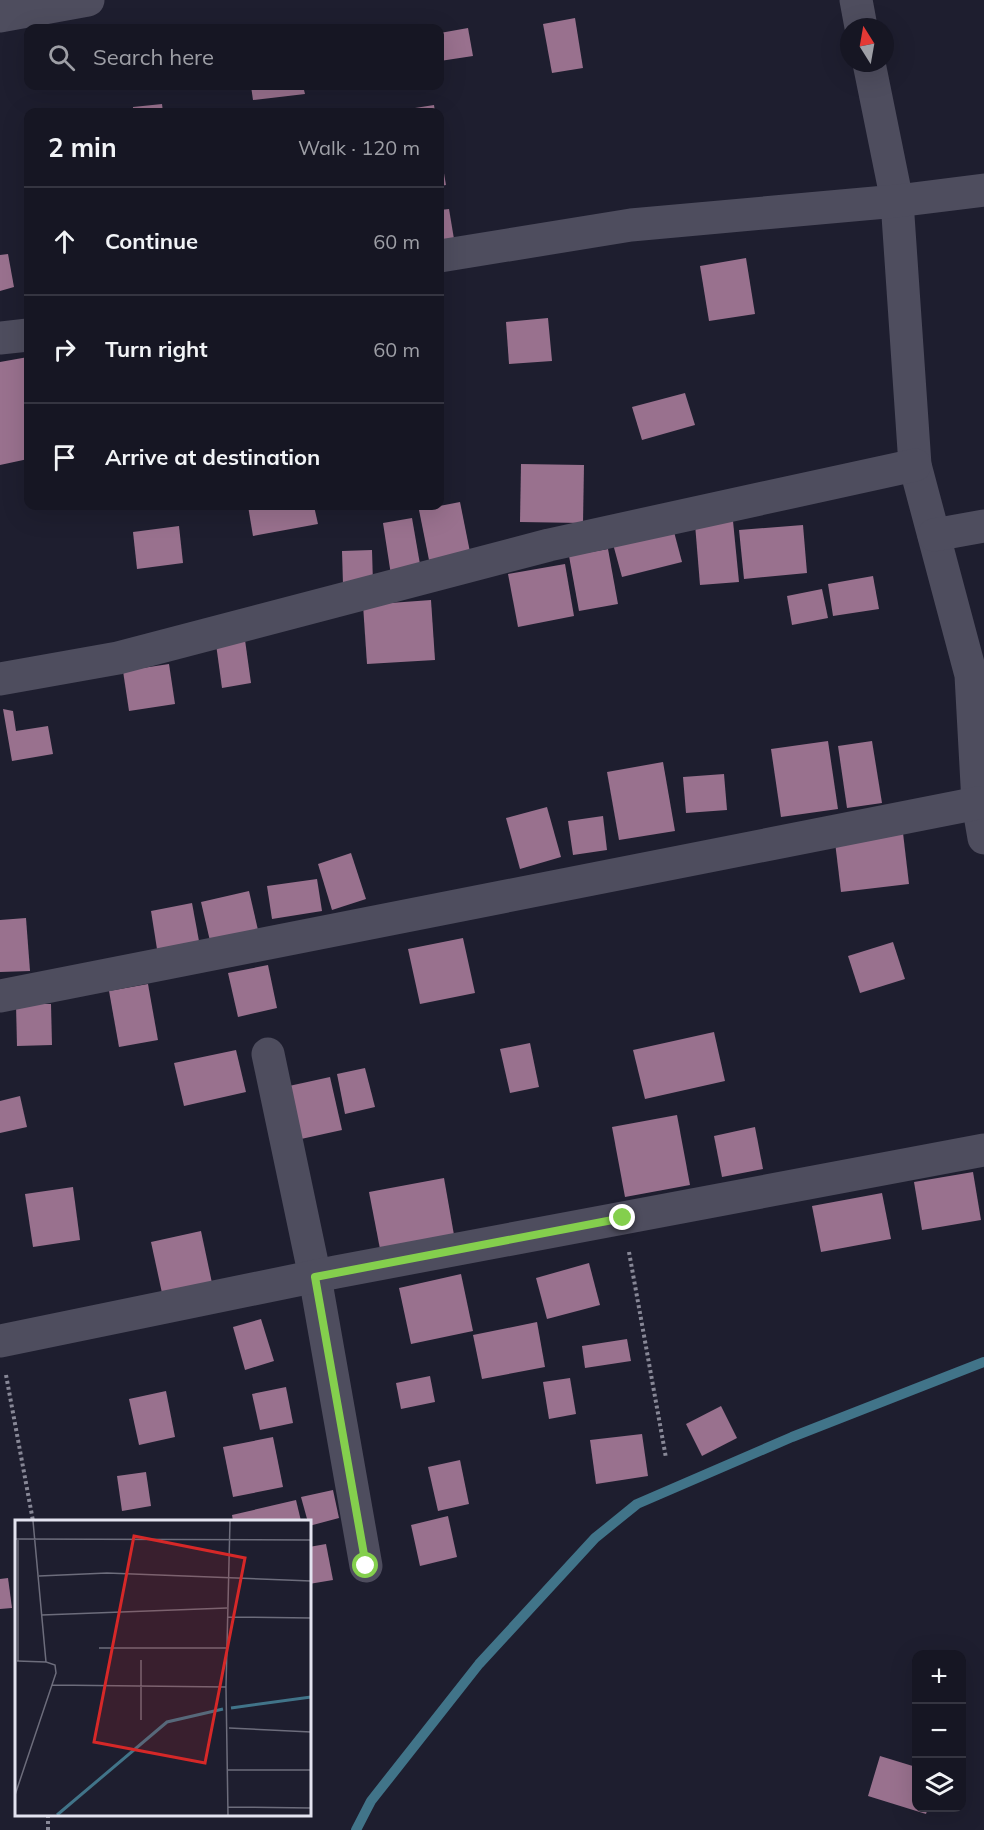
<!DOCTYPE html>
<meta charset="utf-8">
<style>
:root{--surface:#161623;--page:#1f1f2b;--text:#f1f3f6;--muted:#9e9fa6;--line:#353541}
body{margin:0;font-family:Mulish,sans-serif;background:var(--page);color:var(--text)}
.controls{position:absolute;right:18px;bottom:18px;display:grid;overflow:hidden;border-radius:12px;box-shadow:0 6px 24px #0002}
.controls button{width:54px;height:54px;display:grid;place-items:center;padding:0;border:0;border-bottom:2px solid var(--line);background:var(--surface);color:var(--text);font:30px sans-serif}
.compass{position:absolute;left:840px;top:18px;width:54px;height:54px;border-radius:50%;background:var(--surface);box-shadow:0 6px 24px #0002;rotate:349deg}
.stop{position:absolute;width:18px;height:18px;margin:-14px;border:4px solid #84cf4d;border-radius:50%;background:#fff}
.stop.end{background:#84cf4d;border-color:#fff;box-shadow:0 2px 6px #0008}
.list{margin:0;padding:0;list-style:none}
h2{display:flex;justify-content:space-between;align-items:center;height:78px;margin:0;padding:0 24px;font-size:26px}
h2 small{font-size:20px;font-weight:400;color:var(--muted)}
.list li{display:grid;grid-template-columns:39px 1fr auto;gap:18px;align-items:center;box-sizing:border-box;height:108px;padding:0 24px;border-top:2px solid var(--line)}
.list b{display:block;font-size:22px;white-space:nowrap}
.list em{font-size:20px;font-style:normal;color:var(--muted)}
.icon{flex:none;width:33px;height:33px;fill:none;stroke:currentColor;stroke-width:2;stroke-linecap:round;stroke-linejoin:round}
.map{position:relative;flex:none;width:984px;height:1830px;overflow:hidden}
.search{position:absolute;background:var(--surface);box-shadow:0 6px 24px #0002;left:24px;top:24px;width:420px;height:66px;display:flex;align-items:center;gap:15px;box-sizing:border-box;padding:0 21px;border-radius:12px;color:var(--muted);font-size:22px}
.panel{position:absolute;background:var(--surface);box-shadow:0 6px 24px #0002;left:24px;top:108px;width:420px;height:402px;border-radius:12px}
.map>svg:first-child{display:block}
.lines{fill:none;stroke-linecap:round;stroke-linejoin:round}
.stream{stroke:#417489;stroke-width:10}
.building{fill:#99718e}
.path{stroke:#888897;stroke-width:4;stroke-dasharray:3 3;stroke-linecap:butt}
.minor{stroke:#4e4d5e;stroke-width:33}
.route{stroke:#84cf4d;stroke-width:8}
.inset-river{fill:none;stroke:#417489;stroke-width:3}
.inset-road{fill:none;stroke:#6d6d7c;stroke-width:1.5}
.view{fill:#d62828;fill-opacity:0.15;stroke:#d62828;stroke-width:3}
.inset-edge{fill:none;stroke:#e3e3f0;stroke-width:3}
</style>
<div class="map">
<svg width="984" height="1830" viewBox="0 0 984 1830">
<rect width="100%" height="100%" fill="#1e1e2f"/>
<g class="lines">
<path class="stream" d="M 356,1830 L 371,1801 L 479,1664 L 595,1538 L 637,1504 L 792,1437 L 984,1362"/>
</g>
<g class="building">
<path d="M 575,18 L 583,68 L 552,73 L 543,24 Z"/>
<path d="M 362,24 L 362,28 L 343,28 L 342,27 Z"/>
<path d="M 468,28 L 473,56 L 440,61 L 440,33 Z"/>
<path d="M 251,86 L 303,86 L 305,94 L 253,100 Z"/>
<path d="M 162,104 L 163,112 L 133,112 L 133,107 Z"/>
<path d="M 434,105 L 435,112 L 396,112 L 396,111 Z"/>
<path d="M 440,150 L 446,185 L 440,186 Z"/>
<path d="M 449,209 L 454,239 L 440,241 L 440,210 Z"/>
<path d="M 8,254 L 14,287 L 0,291 L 0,255 Z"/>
<path d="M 746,258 L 755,314 L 709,321 L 700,266 Z"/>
<path d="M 548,318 L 552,361 L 509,364 L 506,322 Z"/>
<path d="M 28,357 L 28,459 L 0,465 L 0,362 Z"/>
<path d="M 685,393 L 695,425 L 642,440 L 632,407 Z"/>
<path d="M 521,464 L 584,465 L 583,523 L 520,522 Z"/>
<path d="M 460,502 L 470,552 L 429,560 L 419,510 Z"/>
<path d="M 248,506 L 314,506 L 318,524 L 253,536 Z"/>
<path d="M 412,518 L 421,570 L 391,575 L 383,523 Z"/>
<path d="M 733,521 L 739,582 L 700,585 L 695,524 Z"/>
<path d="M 803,525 L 807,573 L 744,579 L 739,530 Z"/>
<path d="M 179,526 L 183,563 L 137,569 L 133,532 Z"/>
<path d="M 673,528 L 682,562 L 622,577 L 613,544 Z"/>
<path d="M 608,549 L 618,604 L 579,611 L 569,556 Z"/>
<path d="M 372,550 L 373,584 L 343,585 L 342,551 Z"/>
<path d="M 565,564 L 574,616 L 518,627 L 508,574 Z"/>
<path d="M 873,576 L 879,609 L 833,616 L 828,584 Z"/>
<path d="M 822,589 L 828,618 L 792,625 L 787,596 Z"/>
<path d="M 431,600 L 435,660 L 367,664 L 363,605 Z"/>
<path d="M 245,640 L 251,683 L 222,688 L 216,644 Z"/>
<path d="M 169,664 L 175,704 L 129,711 L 123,671 Z"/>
<path d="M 3,709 L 13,711 L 16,731 L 48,726 L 53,754 L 12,761 Z"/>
<path d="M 828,741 L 838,809 L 781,817 L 771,749 Z"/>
<path d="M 872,741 L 882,803 L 847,808 L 838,746 Z"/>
<path d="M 663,762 L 675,831 L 619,840 L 607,772 Z"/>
<path d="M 724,774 L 727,810 L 686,813 L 683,777 Z"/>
<path d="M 547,807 L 561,857 L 520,869 L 506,818 Z"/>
<path d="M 603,816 L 607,850 L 573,855 L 568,821 Z"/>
<path d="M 903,833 L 909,884 L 841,892 L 835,842 Z"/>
<path d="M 351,853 L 366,899 L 332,910 L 318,864 Z"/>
<path d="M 317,879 L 322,911 L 272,919 L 267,886 Z"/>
<path d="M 249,891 L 258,930 L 210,941 L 201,902 Z"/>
<path d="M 192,903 L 199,941 L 157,949 L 151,911 Z"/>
<path d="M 26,918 L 30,971 L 0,972 L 0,920 Z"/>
<path d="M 463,938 L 475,993 L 420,1004 L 408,949 Z"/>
<path d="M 893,942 L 905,979 L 860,993 L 848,956 Z"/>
<path d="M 268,965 L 277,1008 L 238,1017 L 228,973 Z"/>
<path d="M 148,984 L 158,1040 L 119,1047 L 109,991 Z"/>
<path d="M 16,1004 L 51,1004 L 52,1045 L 17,1046 Z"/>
<path d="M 714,1032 L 725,1081 L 645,1099 L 633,1050 Z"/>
<path d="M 530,1043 L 539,1087 L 510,1093 L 500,1049 Z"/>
<path d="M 236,1050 L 246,1092 L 184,1106 L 174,1063 Z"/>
<path d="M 365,1068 L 375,1107 L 345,1114 L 337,1074 Z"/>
<path d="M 330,1077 L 342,1130 L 301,1139 L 289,1086 Z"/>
<path d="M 20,1096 L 27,1127 L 0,1133 L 0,1101 Z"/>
<path d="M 677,1115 L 690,1185 L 625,1197 L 612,1127 Z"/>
<path d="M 755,1127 L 763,1169 L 722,1177 L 714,1136 Z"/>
<path d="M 973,1172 L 981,1220 L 922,1230 L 914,1182 Z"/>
<path d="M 444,1178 L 454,1235 L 380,1249 L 369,1192 Z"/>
<path d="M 73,1187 L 80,1240 L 33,1247 L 25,1194 Z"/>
<path d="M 882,1193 L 891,1239 L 821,1252 L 812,1206 Z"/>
<path d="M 201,1231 L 212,1283 L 162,1293 L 151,1242 Z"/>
<path d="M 589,1263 L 600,1305 L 547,1319 L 536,1278 Z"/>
<path d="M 461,1274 L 473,1331 L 411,1344 L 399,1288 Z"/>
<path d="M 261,1319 L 274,1361 L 245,1370 L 233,1327 Z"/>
<path d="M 537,1322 L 545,1367 L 482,1379 L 473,1335 Z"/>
<path d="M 627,1339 L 631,1361 L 585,1368 L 582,1346 Z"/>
<path d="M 430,1376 L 435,1402 L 401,1409 L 396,1383 Z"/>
<path d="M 570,1378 L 576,1414 L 549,1419 L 543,1382 Z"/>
<path d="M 286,1387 L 293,1423 L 260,1430 L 252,1394 Z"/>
<path d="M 166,1391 L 175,1437 L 139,1445 L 129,1399 Z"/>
<path d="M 721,1406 L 737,1438 L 702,1456 L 686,1424 Z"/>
<path d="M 642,1434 L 648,1476 L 596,1484 L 590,1440 Z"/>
<path d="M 273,1437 L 283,1487 L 233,1497 L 223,1447 Z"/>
<path d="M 460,1460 L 469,1504 L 438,1511 L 428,1467 Z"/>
<path d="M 146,1472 L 151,1506 L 122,1511 L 117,1476 Z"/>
<path d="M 333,1490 L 339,1518 L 309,1526 L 301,1497 Z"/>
<path d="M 296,1500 L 301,1521 L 233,1521 L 232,1515 Z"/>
<path d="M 448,1516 L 457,1557 L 420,1566 L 411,1525 Z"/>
<path d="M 326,1544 L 333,1580 L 309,1584 L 309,1547 Z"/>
<path d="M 8,1578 L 12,1608 L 0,1609 L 0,1579 Z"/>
<path d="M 880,1756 L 916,1767 L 916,1808 L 928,1808 L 926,1814 L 868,1796 Z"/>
</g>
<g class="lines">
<g class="path">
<path d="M 629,1252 L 666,1458"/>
<path d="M 6,1375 L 33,1521"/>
<path d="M 48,1830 L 48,1814"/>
</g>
<g class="minor">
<path d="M 856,0 L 861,27"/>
<path d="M 0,16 L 88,0"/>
<path d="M 869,63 L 897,201 L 915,465 L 971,675 L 978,803 L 984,838"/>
<path d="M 440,256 L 631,225 L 897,201 L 984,190"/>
<path d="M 0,338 L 28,335"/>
<path d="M 934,535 L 984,526"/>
<path d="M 0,679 L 118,658 L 549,545 L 915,465"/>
<path d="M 0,996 L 978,803"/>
<path d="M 268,1054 L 315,1277 L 366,1566"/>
<path d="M 0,1341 L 336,1272 L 984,1150"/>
</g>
</g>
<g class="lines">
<path class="route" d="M 366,1566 L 315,1277 L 623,1218"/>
</g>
<g transform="translate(15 1520)">
<rect width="296" height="296" fill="#1e1e2f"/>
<path class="inset-river" d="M 216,188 L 296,177M 42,295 L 152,202 L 208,189"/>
<path class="inset-road" d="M 0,19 L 296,20M 3,19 L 3,141M 24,56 L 92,53 L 296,61M 27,95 L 212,88M 212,97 L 296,98M 84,128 L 211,128M 2,141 L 31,142M 37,165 L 211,167M 126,200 L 126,140M 214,208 L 296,212M 213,250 L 296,250M 0,275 L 41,153 L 40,145 L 31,142 L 18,1M 213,287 L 296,288M 213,295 L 211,167 L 215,1"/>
<path class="view" d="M 119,16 L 230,38 L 190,243 L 79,222 Z"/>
<rect width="296" height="296" class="inset-edge"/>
</g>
</svg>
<div class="controls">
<button>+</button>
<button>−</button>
<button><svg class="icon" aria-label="layers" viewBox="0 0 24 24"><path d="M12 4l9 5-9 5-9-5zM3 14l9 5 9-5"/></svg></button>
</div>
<svg class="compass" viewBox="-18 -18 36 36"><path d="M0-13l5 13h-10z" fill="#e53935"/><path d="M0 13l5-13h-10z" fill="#9e9fa6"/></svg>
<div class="stop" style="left:366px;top:1566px"></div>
<div class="stop end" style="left:623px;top:1218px"></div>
<div class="search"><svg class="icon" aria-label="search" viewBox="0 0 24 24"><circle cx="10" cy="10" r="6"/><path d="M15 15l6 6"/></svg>Search here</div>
<section class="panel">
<h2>2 min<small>Walk · 120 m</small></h2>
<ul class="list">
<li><svg class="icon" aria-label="ahead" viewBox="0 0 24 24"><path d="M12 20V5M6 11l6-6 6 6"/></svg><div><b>Continue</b></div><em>60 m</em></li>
<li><svg class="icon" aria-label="right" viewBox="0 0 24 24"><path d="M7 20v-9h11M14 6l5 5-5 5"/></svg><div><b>Turn right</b></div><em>60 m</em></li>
<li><svg class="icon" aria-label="arrive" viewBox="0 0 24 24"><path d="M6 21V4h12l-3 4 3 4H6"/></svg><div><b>Arrive at destination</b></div></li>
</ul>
</section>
</div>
